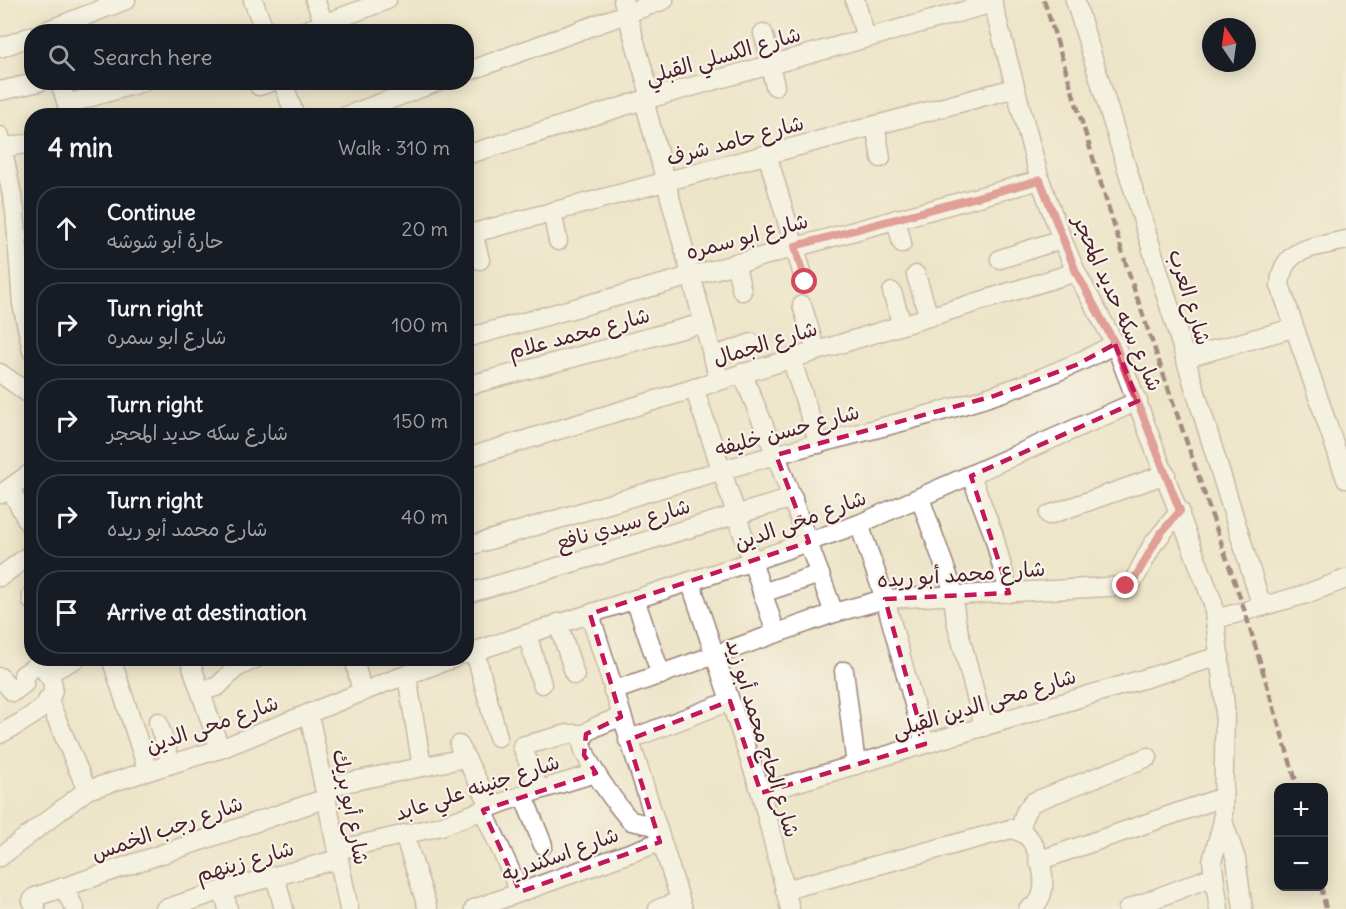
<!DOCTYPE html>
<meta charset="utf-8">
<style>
:root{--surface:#171b24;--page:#242831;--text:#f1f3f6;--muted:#9ea1a6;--line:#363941}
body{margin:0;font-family:Delius,"Playpen Sans Arabic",sans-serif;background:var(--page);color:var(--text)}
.controls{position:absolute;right:18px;bottom:18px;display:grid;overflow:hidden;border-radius:12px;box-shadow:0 3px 15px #0003}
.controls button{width:54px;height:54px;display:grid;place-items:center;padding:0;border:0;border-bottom:2px solid var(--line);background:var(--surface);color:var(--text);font:30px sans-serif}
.compass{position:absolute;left:1202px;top:18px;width:54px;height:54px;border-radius:50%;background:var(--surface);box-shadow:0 3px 15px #0003;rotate:347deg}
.stop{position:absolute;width:18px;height:18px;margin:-14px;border:4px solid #d1495b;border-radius:50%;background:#fff}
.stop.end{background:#d1495b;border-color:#fff;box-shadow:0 2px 6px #0008}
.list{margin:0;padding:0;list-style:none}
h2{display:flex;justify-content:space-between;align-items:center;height:78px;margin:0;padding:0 24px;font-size:26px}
h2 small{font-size:20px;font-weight:400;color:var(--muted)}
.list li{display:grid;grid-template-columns:39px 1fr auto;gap:18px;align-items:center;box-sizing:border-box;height:84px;margin:0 12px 12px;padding:0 12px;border:2px solid var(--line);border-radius:24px}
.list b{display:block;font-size:22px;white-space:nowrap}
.list p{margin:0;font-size:20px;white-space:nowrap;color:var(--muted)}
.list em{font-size:20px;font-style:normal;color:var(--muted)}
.icon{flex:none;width:33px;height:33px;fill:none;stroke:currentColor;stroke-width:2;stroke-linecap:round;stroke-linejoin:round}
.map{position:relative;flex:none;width:1346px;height:909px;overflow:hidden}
.search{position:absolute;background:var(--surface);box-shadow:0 3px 15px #0003;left:24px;top:24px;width:450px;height:66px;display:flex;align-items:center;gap:15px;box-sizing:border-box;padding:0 21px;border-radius:24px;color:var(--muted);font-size:22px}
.panel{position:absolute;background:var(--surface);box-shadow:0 3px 15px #0003;left:24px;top:108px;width:450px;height:558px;border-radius:24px}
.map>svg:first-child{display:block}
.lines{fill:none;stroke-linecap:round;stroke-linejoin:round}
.street-casing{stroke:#9c827a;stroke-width:21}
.street{stroke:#fff;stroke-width:18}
.rail{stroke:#4a1f2b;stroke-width:4.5;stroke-dasharray:9 4.5;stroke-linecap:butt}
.route{stroke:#d1495b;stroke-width:8}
.marked{fill:none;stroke:#c2185b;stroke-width:4.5;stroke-dasharray:12 8;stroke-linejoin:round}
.labels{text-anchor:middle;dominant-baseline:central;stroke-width:4.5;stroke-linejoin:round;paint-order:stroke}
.street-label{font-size:21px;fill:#4a1f2b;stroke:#f7f3e8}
</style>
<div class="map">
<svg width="1346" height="909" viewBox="0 0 1346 909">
<rect width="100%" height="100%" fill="#f7f3e8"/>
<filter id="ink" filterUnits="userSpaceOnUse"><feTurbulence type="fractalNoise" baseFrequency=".0167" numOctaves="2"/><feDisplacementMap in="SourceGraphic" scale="12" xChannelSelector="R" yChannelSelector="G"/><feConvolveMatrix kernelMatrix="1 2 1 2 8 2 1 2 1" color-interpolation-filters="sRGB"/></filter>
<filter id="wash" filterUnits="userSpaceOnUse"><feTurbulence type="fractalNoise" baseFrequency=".008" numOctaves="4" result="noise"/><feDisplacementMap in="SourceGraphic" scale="24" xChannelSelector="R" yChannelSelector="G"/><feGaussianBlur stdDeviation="1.35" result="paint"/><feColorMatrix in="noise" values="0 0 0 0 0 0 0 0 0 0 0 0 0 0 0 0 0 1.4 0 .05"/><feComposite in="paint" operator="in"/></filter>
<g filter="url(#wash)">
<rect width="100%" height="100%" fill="#ede5c9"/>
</g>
<g filter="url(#ink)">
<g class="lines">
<g class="street-casing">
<g id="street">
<path d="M 253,0 L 265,32"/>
<path d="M 315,0 L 324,23"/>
<path d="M 623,0 L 651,98"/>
<path d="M 855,0 L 866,38"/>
<path d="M 992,0 L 1040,180 L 1062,239 L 1076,272 L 1115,344 L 1213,603 L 1225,706 L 1223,821 L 1212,861 L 1219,909"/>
<path d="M 1075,0 L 1262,607"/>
<path d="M 43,32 L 126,0"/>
<path d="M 302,32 L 387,0"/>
<path d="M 763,33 L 772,65"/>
<path d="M 0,48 L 32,36"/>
<path d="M 770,65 L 775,86"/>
<path d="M 466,72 L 664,0"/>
<path d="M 60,82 L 70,114"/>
<path d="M 283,82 L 295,116"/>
<path d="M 259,86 L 271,82"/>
<path d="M 0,91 L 39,82"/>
<path d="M 644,100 L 719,380"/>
<path d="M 67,104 L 143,82"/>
<path d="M 346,116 L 437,82"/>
<path d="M 875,125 L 881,158"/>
<path d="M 0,136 L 15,210 L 22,304 L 32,351"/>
<path d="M 0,148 L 32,143"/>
<path d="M 767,154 L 805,282"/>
<path d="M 466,155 L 644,100 L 993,3"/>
<path d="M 552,212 L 558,241"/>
<path d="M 896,219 L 902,243"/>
<path d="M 473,233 L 480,260"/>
<path d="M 466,235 L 1015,88"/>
<path d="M 1346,240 C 1314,248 1282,246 1280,285 L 1346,479"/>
<path d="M 1000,259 L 1062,239"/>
<path d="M 735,263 L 742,291"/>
<path d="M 916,275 L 929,317"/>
<path d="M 892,292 L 902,325"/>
<path d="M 802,305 L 816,351"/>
<path d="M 466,338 L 1040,180"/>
<path d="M 712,357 L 752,343"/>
<path d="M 791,358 L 819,444"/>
<path d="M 1185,358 L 1293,328"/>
<path d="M 0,373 L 32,396"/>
<path d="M 742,373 L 776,455 L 834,613"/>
<path d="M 466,386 L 704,323"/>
<path d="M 694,388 L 776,633"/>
<path d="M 466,458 L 1076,272"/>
<path d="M 971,476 L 993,533 L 1009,593"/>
<path d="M 10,488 L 32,530"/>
<path d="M 1,494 L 32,472"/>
<path d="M 920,498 L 952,587 L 956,621 L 984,727"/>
<path d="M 1049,515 L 1166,474"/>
<path d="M 859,524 L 885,599 L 925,744"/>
<path d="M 466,547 C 569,516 672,484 775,455 C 891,423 1008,402 1115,344"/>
<path d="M 0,577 L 32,553"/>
<path d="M 690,581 L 761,793 L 790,909"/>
<path d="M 762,593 L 820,574"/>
<path d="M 466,594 L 793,498"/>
<path d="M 32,595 L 32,601"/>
<path d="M 635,599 L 661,675"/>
<path d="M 590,614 L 683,909"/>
<path d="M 1216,619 L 1303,595 L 1346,579"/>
<path d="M 558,623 L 575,675"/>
<path d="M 527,634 L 542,684"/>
<path d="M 475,651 L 498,737"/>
<path d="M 466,654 L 753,561 L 859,524 L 1138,401"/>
<path d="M 111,658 L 148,771"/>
<path d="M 189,658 L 220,749"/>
<path d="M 354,658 L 362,692"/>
<path d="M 844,671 L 856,765"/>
<path d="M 47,674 L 77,658"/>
<path d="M 407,676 L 422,767"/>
<path d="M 0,677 L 13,692 L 24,684 L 23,675 L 41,663"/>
<path d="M 613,691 L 834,613 L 885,599 L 1126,586 L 1134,580 L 1153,544 L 1180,511"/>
<path d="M 201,692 L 218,686 L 236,668 L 257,658"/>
<path d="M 48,699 L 87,790"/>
<path d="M 309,714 L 349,909"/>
<path d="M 621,717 C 611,721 589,727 583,737 C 575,750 620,810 631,821 L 655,826"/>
<path d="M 158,722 L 171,764"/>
<path d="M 0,734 C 15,726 53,708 53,688 C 54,679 42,666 38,658"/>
<path d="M 628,740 L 730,701"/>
<path d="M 459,745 L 491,807"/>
<path d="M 325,787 L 465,758"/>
<path d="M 539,790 L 522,746 L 568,734 L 586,734"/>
<path d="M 761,793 L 1220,656"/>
<path d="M 523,795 L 543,845"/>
<path d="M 483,810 L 520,892"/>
<path d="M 1223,821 L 1236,859 L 1243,909"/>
<path d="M 1022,832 C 1021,819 1024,812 1033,802 L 1148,757"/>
<path d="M 404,834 L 428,909"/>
<path d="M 337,850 L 441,826 L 523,795 L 596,773"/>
<path d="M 0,857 L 87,790 L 220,749 L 387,682 L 454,658"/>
<path d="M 1038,861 L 1223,797"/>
<path d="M 275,876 L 284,909"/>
<path d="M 63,887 L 75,909"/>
<path d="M 223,890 L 228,909"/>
<path d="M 785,890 L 1011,829 C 1018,831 1023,832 1028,837 C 1042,852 1054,901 1028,909"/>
<path d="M 36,909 L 32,901 L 35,897 L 327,798"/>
<path d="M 165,909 L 223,890 L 339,859"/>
<path d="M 474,909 L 660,842"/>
<path d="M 658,909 L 680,901"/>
<path d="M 1128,909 L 1214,876"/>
</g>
</g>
<use href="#street" class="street"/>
<g class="rail">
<path d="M 1044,0 L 1131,280 L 1245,612 L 1298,788"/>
<path d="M 1321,886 L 1326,909"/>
</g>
</g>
</g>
<g class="lines" filter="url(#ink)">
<path class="route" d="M 805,282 L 795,246 L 1040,180 L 1076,272 L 1115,344 L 1180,511 L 1160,534 L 1134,580 L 1126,586"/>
</g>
<path d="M0 0H1346V909H0ZM 1115,344 L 1138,401 L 971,476 L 1009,593 L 885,599 L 925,744 L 761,793 L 730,701 L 628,740 L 660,842 L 520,892 L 483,810 L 596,773 L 584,755 L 586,734 L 621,717 L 590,614 L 809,542 L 776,455 L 994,396 L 1076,365 Z" fill="#ede5c9" fill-opacity=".55" fill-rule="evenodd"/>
<path class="marked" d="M 1115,344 L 1138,401 L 971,476 L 1009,593 L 885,599 L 925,744 L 761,793 L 730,701 L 628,740 L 660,842 L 520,892 L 483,810 L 596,773 L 584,755 L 586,734 L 621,717 L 590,614 L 809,542 L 776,455 L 994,396 L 1076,365 Z"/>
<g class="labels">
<g class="street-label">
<text transform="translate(723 55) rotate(-16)">شارع الكسلي القبلي</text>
<text transform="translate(735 140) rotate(-15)">شارع حامد شرف</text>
<text transform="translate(747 236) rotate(-15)">شارع ابو سمره</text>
<text transform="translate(1190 297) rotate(73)">شارع العرب</text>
<text transform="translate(1118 303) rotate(66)">شارع سكه حديد المحجر</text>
<text transform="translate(579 333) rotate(-15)">شارع محمد علام</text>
<text transform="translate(765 343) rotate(-17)">شارع الجمال</text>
<text transform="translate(787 430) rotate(-15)">شارع حسن خليفه</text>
<text transform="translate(800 520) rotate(-20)">شارع محى الدين</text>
<text transform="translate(623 524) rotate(-16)">شارع سيدي نافع</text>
<text transform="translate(961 574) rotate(-4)">شارع محمد أبو ريده</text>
<text transform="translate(984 703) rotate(-17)">شارع محى الدين القبلى</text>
<text transform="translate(212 724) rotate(-19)">شارع محى الدين</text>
<text transform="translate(763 738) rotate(73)">شارع الحاج محمد أبو زيد</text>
<text transform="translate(477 787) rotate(-18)">شارع جنينه علي عابد</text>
<text transform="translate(351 807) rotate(79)">شارع أبو بريك</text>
<text transform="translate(167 828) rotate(-19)">شارع رجب الخمس</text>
<text transform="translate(560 854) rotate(-20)">شارع اسكندريه</text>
<text transform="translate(245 861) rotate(-16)">شارع زينهم</text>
</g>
</g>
</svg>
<div class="controls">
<button>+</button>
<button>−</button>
</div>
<svg class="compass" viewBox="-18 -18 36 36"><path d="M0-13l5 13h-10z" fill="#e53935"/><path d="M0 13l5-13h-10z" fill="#9ea1a6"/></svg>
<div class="stop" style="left:805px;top:282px"></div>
<div class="stop end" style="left:1126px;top:586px"></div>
<div class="search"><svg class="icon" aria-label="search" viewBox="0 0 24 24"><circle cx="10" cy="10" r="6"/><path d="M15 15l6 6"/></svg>Search here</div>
<section class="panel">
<h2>4 min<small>Walk · 310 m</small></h2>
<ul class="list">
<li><svg class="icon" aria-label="ahead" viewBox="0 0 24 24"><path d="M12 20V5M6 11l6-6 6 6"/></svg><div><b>Continue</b><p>حارة أبو شوشه</p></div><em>20 m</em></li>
<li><svg class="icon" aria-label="right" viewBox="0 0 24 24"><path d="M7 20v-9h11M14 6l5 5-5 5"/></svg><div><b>Turn right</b><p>شارع ابو سمره</p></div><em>100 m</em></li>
<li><svg class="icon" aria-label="right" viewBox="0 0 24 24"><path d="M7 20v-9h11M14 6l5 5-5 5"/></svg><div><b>Turn right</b><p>شارع سكه حديد المحجر</p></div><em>150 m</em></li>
<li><svg class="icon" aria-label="right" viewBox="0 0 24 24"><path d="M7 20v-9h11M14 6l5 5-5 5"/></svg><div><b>Turn right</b><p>شارع محمد أبو ريده</p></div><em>40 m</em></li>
<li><svg class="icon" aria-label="arrive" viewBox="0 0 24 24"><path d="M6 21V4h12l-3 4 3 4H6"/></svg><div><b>Arrive at destination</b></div></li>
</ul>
</section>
</div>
